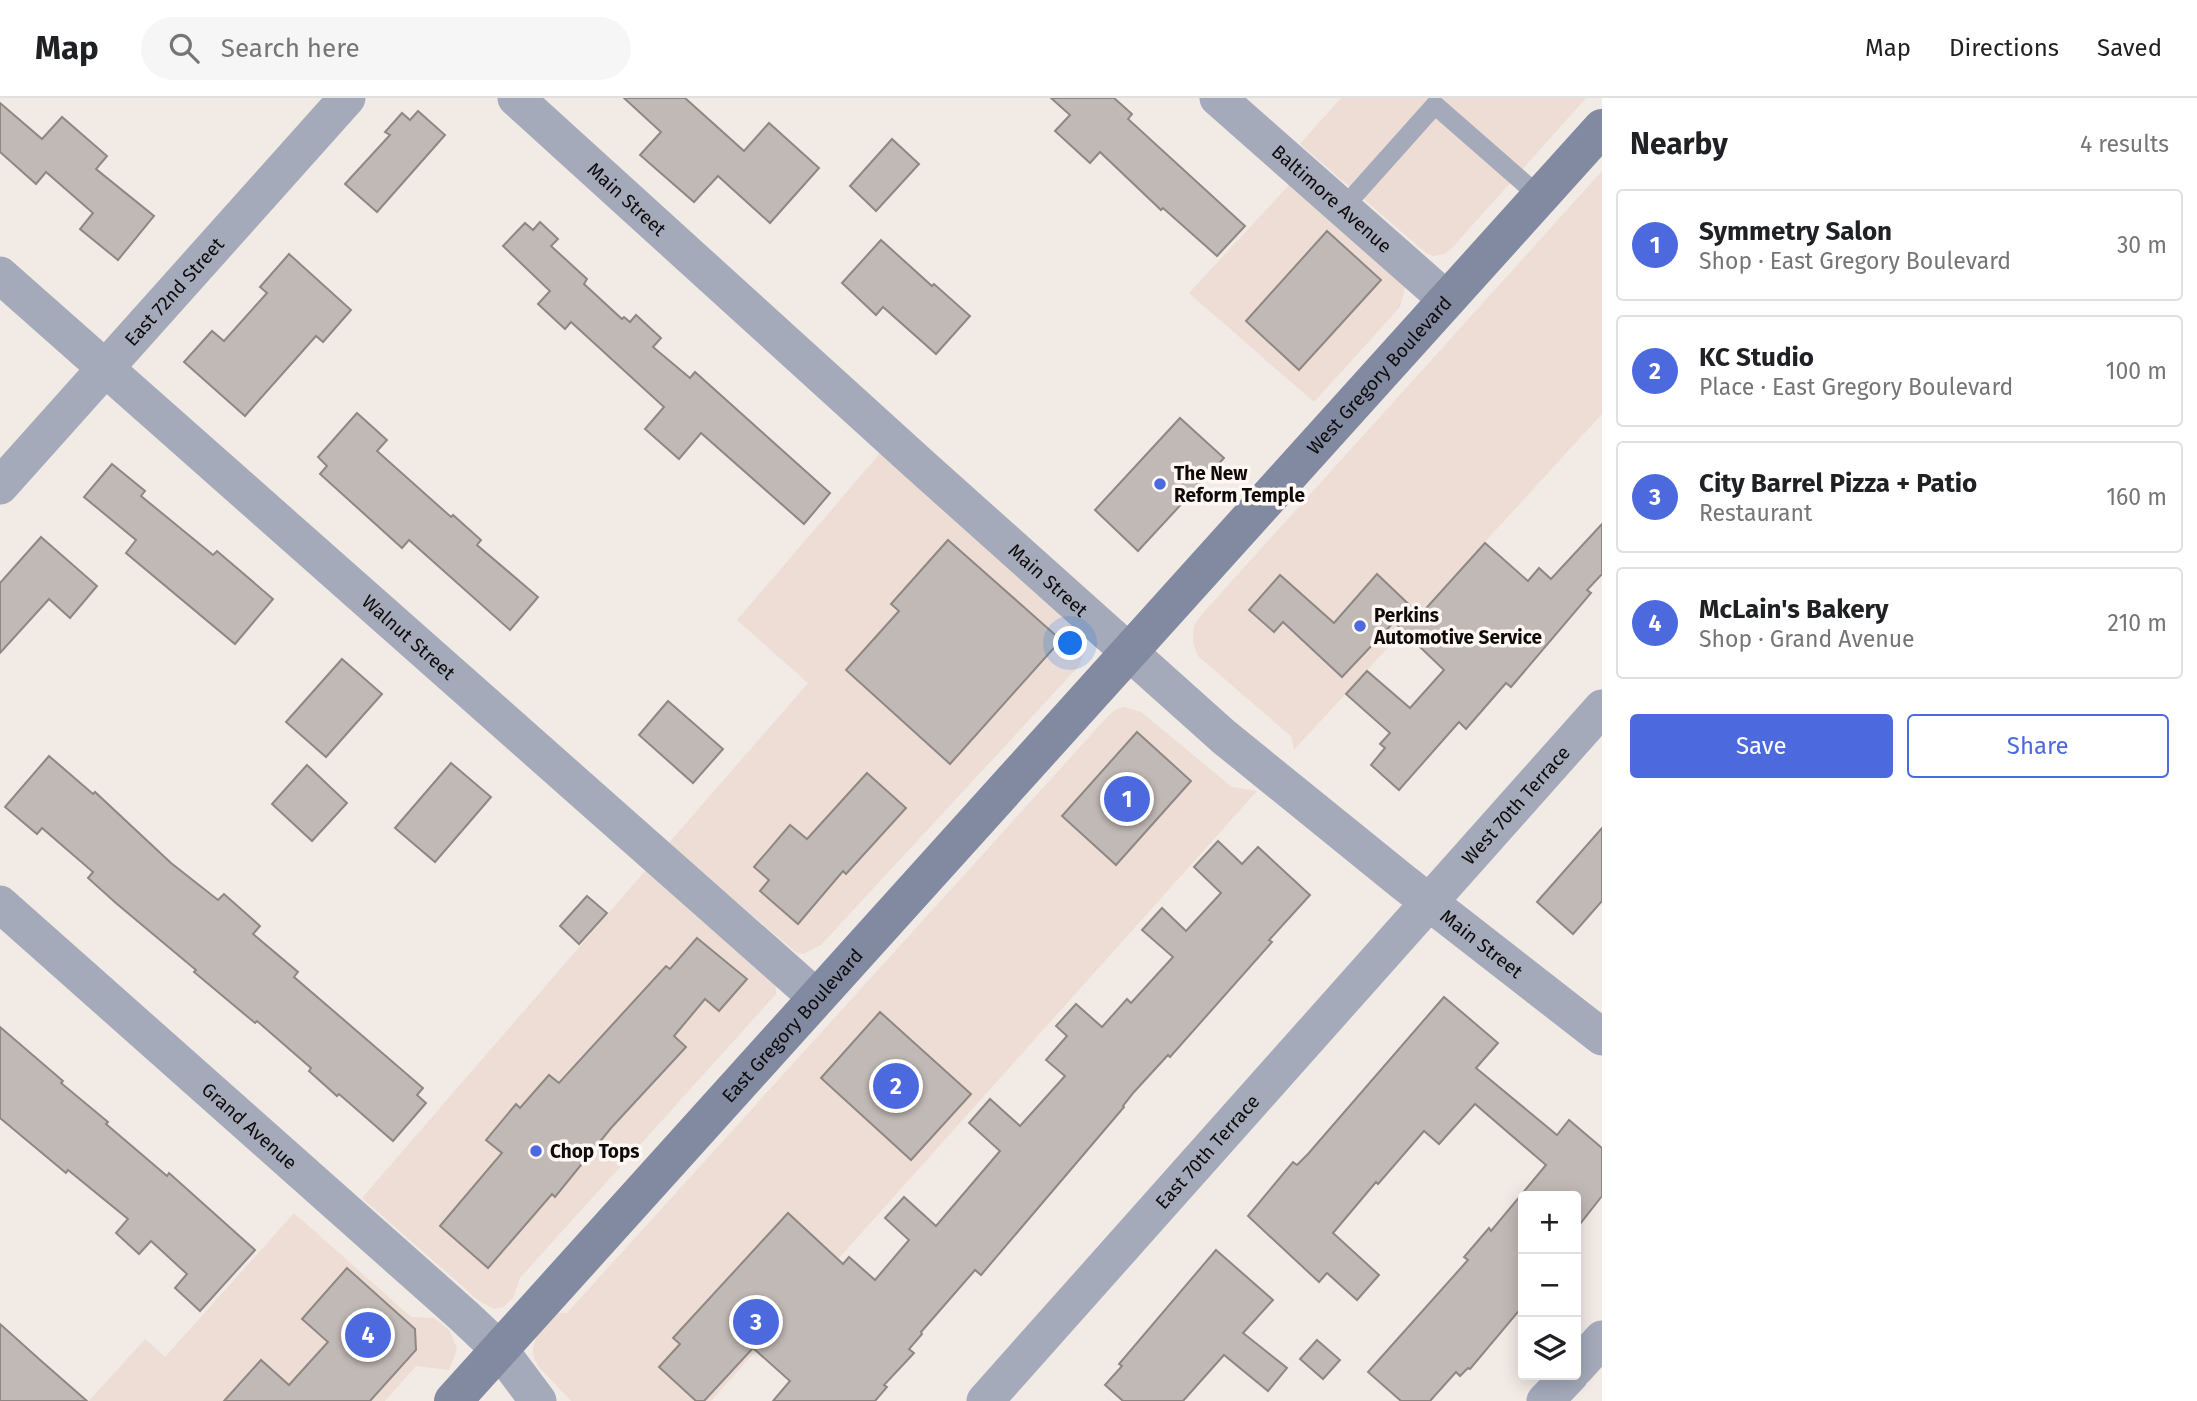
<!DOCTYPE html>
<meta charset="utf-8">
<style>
:root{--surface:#fff;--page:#f6f6f6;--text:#202124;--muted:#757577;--line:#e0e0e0;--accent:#4c69dd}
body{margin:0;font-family:"Fira Sans",sans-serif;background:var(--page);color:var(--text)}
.controls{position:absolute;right:21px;bottom:21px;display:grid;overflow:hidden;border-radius:7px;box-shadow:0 4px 18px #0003}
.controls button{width:63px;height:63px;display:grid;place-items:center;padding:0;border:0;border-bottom:2px solid var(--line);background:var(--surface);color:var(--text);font:35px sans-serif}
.you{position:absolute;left:1071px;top:546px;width:24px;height:24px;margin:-18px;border:5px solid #fff;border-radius:50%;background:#1a73e8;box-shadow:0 0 0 10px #1a73e833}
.badge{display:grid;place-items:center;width:46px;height:46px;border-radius:50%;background:var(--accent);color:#fff;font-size:23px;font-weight:700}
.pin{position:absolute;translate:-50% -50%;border:4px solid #fff;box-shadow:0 2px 7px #0006}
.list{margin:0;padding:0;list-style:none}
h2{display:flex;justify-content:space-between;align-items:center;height:91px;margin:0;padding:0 28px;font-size:30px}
h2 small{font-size:23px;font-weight:400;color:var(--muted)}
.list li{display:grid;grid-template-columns:46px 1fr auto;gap:21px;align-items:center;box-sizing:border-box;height:112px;margin:0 14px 14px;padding:0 14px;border:2px solid var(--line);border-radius:7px}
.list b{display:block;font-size:26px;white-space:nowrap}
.list p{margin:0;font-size:23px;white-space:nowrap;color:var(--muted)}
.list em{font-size:23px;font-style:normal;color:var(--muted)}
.actions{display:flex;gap:14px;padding:21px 28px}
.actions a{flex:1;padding:16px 0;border:2px solid var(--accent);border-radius:7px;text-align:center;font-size:24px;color:var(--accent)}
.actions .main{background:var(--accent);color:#fff}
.icon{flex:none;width:38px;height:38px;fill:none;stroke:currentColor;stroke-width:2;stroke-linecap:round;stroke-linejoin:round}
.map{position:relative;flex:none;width:1602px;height:1303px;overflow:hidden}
header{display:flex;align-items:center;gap:42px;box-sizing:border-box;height:98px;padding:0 35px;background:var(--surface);border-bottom:2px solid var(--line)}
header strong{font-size:33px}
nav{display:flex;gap:38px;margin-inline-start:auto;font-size:24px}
.search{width:490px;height:63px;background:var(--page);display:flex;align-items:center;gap:18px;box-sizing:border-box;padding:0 24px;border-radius:38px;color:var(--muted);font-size:26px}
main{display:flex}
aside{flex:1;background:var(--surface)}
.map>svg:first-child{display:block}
.built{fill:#edddd5}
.building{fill:#c1b9b5;stroke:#8f8784;stroke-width:2}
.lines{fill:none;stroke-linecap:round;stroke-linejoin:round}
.service{stroke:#a4aaba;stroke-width:19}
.minor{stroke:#a4aaba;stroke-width:37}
.secondary{stroke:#818aa1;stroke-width:38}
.poi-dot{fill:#4c69dd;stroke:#fff7f3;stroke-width:2.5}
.labels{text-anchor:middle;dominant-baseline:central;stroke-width:7;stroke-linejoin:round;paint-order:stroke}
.street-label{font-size:19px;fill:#0e0b0a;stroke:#fff7f3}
.poi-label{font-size:19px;font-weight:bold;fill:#0e0b0a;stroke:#fff7f3;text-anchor:start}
</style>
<header>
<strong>Map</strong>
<div class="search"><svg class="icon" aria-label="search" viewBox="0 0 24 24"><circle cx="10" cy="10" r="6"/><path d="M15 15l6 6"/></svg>Search here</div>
<nav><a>Map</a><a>Directions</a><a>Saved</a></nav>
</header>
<main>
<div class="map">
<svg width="1602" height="1303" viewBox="0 0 1602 1303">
<rect width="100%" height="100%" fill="#f2eae5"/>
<g class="built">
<path d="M 1341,0 L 1586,0 L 1452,150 L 1445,156 L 1433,158 L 1426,155 L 1300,46 Z"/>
<path d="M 1602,73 L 1602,316 L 1294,652 L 1291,638 L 1198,558 L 1193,545 L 1194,528 L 1202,516 Z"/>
<path d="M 1292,84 L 1402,183 L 1405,190 L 1400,209 L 1314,304 L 1189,195 Z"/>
<path d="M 881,354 L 1085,536 L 1086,552 L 1078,569 L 821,847 L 803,856 L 797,855 L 668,746 L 808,585 L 737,522 Z"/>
<path d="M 1124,609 L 1141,614 L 1232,689 L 1257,693 L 711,1303 L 571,1303 L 540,1270 L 534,1261 L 533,1249 L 537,1237 L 558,1215 L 567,1215 L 1109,617 L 1117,611 Z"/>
<path d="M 646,772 L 770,880 L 776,890 L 776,896 L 520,1180 L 513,1200 L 503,1209 L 494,1211 L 478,1202 L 362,1100 Z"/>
<path d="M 294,1115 L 411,1219 L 434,1220 L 450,1233 L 457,1251 L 449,1272 L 416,1268 L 385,1303 L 89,1303 L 145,1241 L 165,1259 Z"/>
</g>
<g class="building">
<path d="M 624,0 L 685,0 L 744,53 L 769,25 L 819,70 L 770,125 L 718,78 L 694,104 L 640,57 L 661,34 Z"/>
<path d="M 1051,0 L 1114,0 L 1132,16 L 1128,21 L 1245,128 L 1217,158 L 1163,110 L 1161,112 L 1100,54 L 1090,65 L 1055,33 L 1070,17 Z"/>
<path d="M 0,5 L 42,41 L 62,19 L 107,58 L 96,71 L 154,118 L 118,162 L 80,131 L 93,115 L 46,74 L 36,86 L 0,54 Z"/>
<path d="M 418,13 L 445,37 L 377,114 L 345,86 L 390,37 L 385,34 L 402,15 L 410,22 Z"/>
<path d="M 892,41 L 919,66 L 876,113 L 850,88 Z"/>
<path d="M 540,124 L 558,141 L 551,148 L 587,181 L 584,186 L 622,221 L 624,219 L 630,224 L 636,217 L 661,240 L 653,249 L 690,280 L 695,274 L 830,395 L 804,426 L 701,335 L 679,361 L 645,331 L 664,309 L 571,224 L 565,231 L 538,206 L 550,193 L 503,148 L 525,125 L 533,132 Z"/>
<path d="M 1327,133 L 1381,182 L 1299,272 L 1246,223 Z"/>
<path d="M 881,142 L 932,188 L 934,186 L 970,218 L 936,256 L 883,209 L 876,217 L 842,185 Z"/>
<path d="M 289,156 L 351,212 L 323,244 L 316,238 L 245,318 L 184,264 L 212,233 L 224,243 L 267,195 L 260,189 Z"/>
<path d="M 357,315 L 387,342 L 377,353 L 451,419 L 453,417 L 481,442 L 477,447 L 538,499 L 510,532 L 409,442 L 402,450 L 320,376 L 327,368 L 318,359 Z"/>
<path d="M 1180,320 L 1224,360 L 1138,453 L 1095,412 Z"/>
<path d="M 112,366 L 145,393 L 141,398 L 213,457 L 217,453 L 273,501 L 235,546 L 126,455 L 136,442 L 84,399 Z"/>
<path d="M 1602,426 L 1602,476 L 1587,492 L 1591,495 L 1511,589 L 1506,585 L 1466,631 L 1459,624 L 1399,692 L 1371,667 L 1385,650 L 1380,646 L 1390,635 L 1346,596 L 1367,573 L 1410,610 L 1444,572 L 1394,524 L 1342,579 L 1283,524 L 1274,534 L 1249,512 L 1280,477 L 1334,525 L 1377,476 L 1420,517 L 1485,445 L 1528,483 L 1539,470 L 1551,481 Z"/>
<path d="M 41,439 L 97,488 L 70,520 L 49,501 L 0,555 L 0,485 Z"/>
<path d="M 948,442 L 1061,542 L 950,666 L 846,572 L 899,513 L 891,506 Z"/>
<path d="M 342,561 L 382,596 L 326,659 L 286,624 Z"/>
<path d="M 668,603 L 723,651 L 693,685 L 639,637 Z"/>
<path d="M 1137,634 L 1191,683 L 1116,767 L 1062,718 Z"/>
<path d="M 49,658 L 93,696 L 95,694 L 171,765 L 218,802 L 224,796 L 260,828 L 253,836 L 298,874 L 294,879 L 423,990 L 417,997 L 426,1005 L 393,1043 L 339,996 L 337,998 L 309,973 L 311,970 L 257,923 L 255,925 L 194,874 L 196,872 L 117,806 L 88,780 L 93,774 L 42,730 L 37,736 L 5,709 Z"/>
<path d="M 451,665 L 491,699 L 435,764 L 395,730 Z"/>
<path d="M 307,667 L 347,705 L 312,743 L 272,706 Z"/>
<path d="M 867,675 L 906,710 L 846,776 L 843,773 L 798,826 L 760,793 L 769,782 L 754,769 L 790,727 L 807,741 Z"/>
<path d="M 1602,730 L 1602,803 L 1573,836 L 1537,804 Z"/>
<path d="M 1218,743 L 1242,766 L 1258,749 L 1310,797 L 1269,842 L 1272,844 L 1170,959 L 1168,957 L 1134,994 L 1123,1008 L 1124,1009 L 981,1177 L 975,1172 L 921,1234 L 922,1236 L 909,1251 L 914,1255 L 884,1287 L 887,1289 L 875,1303 L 773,1303 L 790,1283 L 753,1250 L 704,1303 L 696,1303 L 659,1269 L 680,1246 L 673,1240 L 788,1115 L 843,1166 L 849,1159 L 875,1182 L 909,1142 L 885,1120 L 904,1099 L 936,1128 L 1000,1053 L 969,1025 L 990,1001 L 1020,1028 L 1065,978 L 1046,962 L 1067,938 L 1056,928 L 1076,906 L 1102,929 L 1127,901 L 1131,905 L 1173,859 L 1142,832 L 1162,810 L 1186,833 L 1221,795 L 1194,769 Z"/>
<path d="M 587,798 L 607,815 L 579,846 L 560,828 Z"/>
<path d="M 697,840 L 747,881 L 719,913 L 705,901 L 674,938 L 686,949 L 611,1030 L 555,1099 L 552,1096 L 488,1170 L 440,1128 L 502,1055 L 486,1042 L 516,1006 L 520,1010 L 549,977 L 559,985 L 666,868 L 670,871 Z"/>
<path d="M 1444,899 L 1498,945 L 1476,970 L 1557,1037 L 1569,1022 L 1602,1050 L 1602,1098 L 1576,1131 L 1576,1098 L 1523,1098 L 1523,1208 L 1470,1271 L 1468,1270 L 1460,1278 L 1456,1274 L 1430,1303 L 1401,1303 L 1368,1274 L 1468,1162 L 1464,1159 L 1489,1130 L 1491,1133 L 1546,1067 L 1475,1006 L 1439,1046 L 1424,1033 L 1378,1086 L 1376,1084 L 1333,1135 L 1379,1177 L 1357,1202 L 1327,1175 L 1319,1184 L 1248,1118 L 1293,1064 L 1297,1067 L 1308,1056 Z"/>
<path d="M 880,914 L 971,996 L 911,1062 L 821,980 Z"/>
<path d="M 0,929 L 63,983 L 61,985 L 108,1024 L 106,1026 L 167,1078 L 169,1075 L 255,1152 L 200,1213 L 175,1190 L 187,1176 L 151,1143 L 139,1156 L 116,1135 L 128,1121 L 68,1072 L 66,1075 L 0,1020 Z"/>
<path d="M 1216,1152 L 1273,1202 L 1243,1235 L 1287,1270 L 1268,1293 L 1224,1257 L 1183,1303 L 1123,1303 L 1105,1287 L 1122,1268 L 1119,1266 Z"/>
<path d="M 347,1170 L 415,1231 L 416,1252 L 370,1303 L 224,1303 L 261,1262 L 289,1287 L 328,1244 L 302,1221 Z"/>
<path d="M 0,1226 L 39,1261 L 87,1303 L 0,1303 Z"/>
<path d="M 1317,1242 L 1340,1262 L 1323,1281 L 1300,1261 Z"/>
</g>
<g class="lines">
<path class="service" d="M 1343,110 L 1435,7 L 1540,99"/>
<g class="minor">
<path id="s1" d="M 516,0 L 920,367 L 1224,639 L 1403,784 L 1602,939"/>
<path id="s2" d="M 1218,0 L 1447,202"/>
<path id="s3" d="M 0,177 L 817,900"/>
<path id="s4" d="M 0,388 L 347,0"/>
<path id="s5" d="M 0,806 L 464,1218 L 500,1252 L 538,1303"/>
<path d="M 1576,1270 L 1602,1241"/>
<path id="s6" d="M 985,1303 L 1602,610"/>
<path d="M 1545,1303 L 1570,1277"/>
</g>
<path class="secondary" id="s7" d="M 453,1303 L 1602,30"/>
</g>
<g class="poi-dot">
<circle cx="1160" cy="386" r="7"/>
<circle cx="1360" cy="528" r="7"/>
<circle cx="536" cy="1053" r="7"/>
</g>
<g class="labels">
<g class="street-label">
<text stroke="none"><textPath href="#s2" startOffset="152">Baltimore Avenue</textPath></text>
<text stroke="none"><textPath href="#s1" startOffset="150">Main Street</textPath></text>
<text stroke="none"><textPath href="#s4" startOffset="261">East 72nd Street</textPath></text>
<text stroke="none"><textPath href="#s7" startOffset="1382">West Gregory Boulevard</textPath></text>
<text stroke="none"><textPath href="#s1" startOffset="718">Main Street</textPath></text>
<text stroke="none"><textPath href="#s3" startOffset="546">Walnut Street</textPath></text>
<text stroke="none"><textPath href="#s6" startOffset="798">West 70th Terrace</textPath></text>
<text stroke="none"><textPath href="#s1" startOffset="1284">Main Street</textPath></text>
<text stroke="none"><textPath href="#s7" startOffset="506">East Gregory Boulevard</textPath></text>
<text stroke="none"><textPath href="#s5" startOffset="334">Grand Avenue</textPath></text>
<text stroke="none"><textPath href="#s6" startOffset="334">East 70th Terrace</textPath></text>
</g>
<g class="poi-label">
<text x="1174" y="375">The New<tspan x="1174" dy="22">Reform Temple</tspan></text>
<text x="1374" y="517">Perkins<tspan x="1374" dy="22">Automotive Service</tspan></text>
<text x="550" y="1053">Chop Tops</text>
</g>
</g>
</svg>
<div class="controls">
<button>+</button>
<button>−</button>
<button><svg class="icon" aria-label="layers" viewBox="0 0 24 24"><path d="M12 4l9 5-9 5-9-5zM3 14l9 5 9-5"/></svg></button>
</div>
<div class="you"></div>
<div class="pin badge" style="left:1127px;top:701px">1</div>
<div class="pin badge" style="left:896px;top:988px">2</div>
<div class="pin badge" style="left:756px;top:1224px">3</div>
<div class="pin badge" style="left:368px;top:1237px">4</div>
</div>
<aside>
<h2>Nearby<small>4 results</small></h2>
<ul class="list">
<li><span class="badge">1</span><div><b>Symmetry Salon</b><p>Shop · East Gregory Boulevard</p></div><em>30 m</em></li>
<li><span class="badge">2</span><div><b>KC Studio</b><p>Place · East Gregory Boulevard</p></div><em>100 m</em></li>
<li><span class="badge">3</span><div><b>City Barrel Pizza + Patio</b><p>Restaurant</p></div><em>160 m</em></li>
<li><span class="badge">4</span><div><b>McLain's Bakery</b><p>Shop · Grand Avenue</p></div><em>210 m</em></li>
</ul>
<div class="actions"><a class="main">Save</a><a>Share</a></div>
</aside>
</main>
